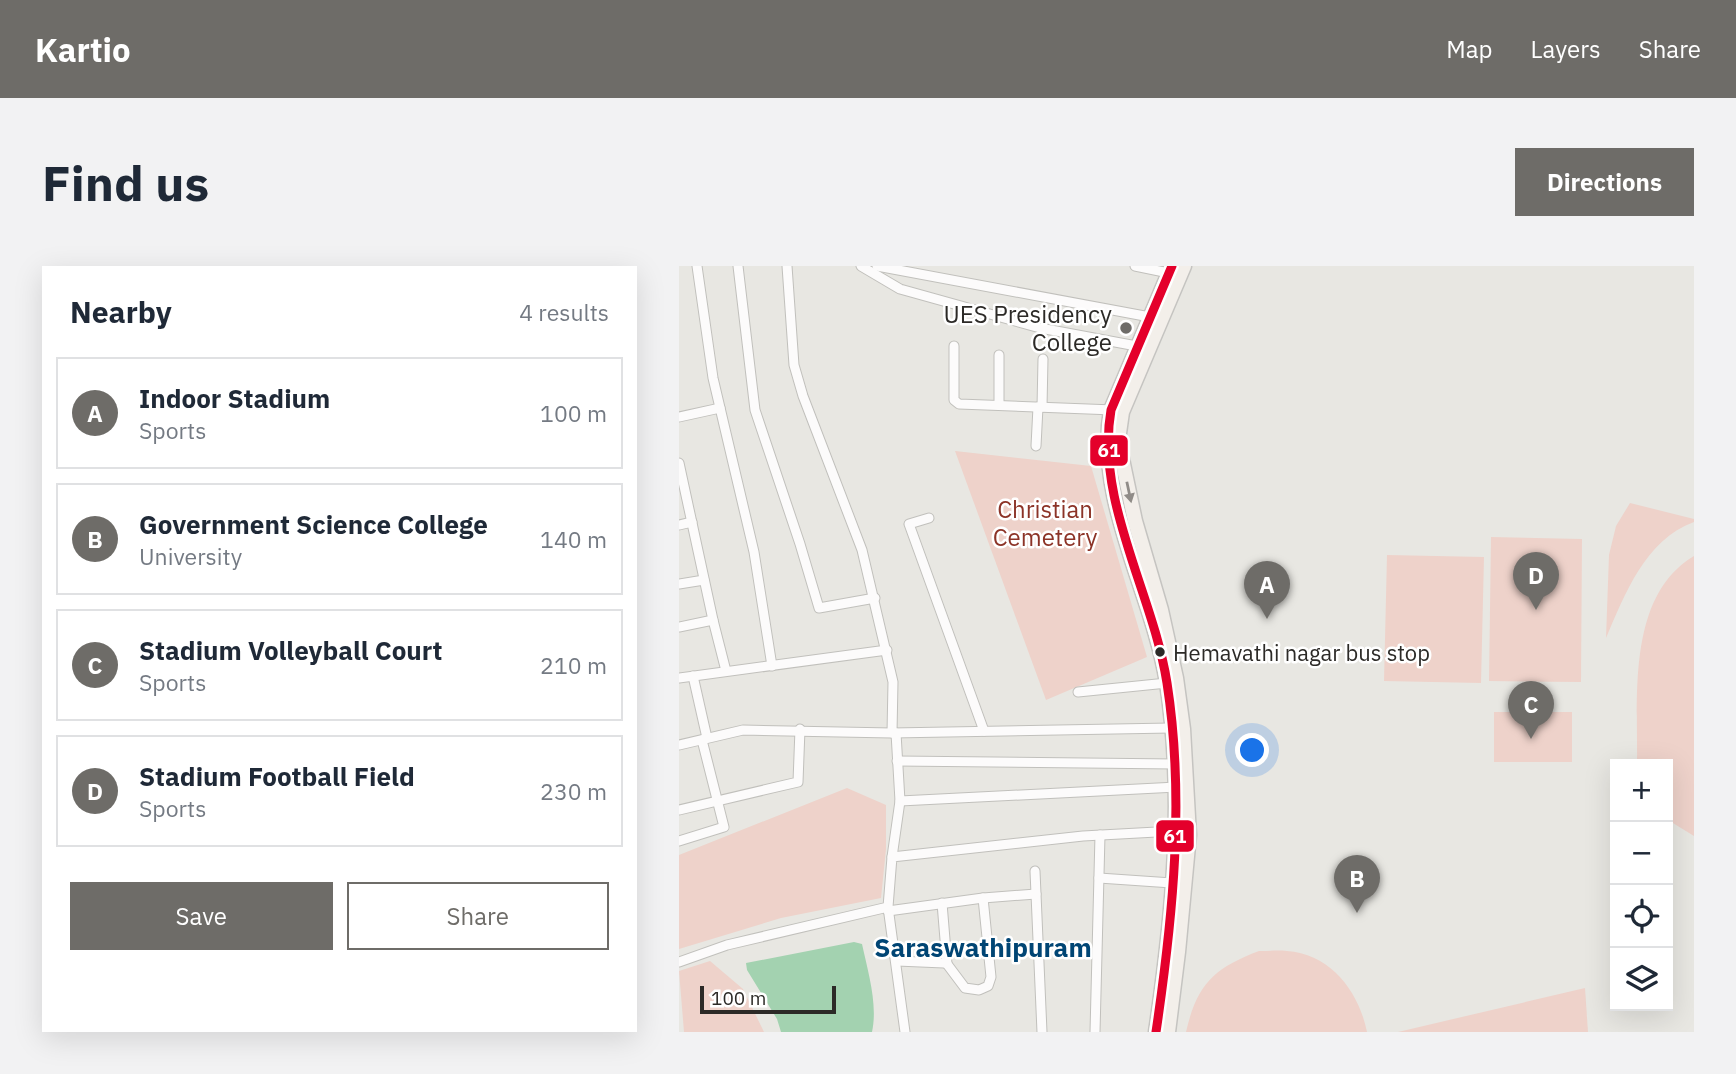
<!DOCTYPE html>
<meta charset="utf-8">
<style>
:root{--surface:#fff;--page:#f2f2f3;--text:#1f2937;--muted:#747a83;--line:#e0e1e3;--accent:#6e6c68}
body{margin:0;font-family:"IBM Plex Sans",sans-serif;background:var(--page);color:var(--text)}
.controls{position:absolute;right:21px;bottom:21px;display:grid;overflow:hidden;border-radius:0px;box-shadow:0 7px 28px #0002}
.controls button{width:63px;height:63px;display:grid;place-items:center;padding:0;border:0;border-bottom:2px solid var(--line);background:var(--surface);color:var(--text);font:35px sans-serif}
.scale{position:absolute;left:21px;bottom:18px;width:136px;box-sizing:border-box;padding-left:7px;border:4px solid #2c2a27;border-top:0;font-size:19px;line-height:24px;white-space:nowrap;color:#2c2a27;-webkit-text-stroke:5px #fff;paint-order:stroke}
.you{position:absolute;left:574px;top:485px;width:24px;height:24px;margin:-18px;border:5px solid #fff;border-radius:50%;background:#1a73e8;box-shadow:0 0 0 10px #1a73e833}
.badge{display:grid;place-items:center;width:46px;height:46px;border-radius:50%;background:var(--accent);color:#fff;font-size:23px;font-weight:700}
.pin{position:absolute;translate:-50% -58px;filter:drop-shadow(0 2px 4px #0008)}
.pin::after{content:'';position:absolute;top:37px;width:24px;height:21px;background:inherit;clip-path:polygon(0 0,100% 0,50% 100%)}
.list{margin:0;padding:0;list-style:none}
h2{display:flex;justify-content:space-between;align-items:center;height:91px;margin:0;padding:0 28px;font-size:30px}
h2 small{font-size:23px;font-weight:400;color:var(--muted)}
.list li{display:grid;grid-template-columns:46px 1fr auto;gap:21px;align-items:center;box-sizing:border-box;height:112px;margin:0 14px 14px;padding:0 14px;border:2px solid var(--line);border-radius:0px}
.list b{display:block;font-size:26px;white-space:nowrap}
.list p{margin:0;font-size:23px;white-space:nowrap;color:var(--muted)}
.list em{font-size:23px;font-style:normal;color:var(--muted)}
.actions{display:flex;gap:14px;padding:21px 28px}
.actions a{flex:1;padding:16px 0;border:2px solid var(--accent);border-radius:0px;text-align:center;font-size:24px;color:var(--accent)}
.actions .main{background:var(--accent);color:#fff}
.icon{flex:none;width:38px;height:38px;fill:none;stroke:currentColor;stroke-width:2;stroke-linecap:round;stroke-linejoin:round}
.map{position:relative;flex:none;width:1015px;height:766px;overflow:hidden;border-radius:0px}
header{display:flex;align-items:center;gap:42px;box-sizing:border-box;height:98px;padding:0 35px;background:var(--accent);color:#fff}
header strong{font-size:33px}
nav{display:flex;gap:38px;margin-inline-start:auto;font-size:24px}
.intro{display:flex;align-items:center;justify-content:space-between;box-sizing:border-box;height:168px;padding:0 42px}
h1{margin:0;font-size:49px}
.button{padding:18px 32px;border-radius:0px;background:var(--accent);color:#fff;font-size:24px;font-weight:700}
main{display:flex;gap:42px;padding:0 42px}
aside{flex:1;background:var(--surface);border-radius:0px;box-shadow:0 7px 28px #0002}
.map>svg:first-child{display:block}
.green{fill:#eed2ca}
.water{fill:#a3d2b0}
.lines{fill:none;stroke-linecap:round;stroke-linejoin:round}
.street-casing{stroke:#c1c0bc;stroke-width:11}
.primary-casing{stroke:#c5c4c1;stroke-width:17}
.street{stroke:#fcfbfb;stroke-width:9}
.primary{stroke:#f3efea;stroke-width:14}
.bus-1-casing{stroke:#fff;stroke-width:14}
.bus-1{stroke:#e4002b;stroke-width:9}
.oneway{fill:#908c88}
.poi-dot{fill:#6e6c68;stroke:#fff;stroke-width:2.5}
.bus-dot{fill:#2c2a27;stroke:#fff;stroke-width:2.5}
.labels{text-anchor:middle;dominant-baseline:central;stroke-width:5;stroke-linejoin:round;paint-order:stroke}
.bus-label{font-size:22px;fill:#2c2a27;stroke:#fff;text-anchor:start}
.poi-label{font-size:24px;fill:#2c2a27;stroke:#fff;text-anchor:end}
.park-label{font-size:24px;fill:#8c3327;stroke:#fff}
.neighbourhood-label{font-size:26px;font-weight:bold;fill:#004574;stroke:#fff}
.line-badge{stroke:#fff;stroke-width:2.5}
.badge-label{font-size:19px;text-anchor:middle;font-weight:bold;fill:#fff}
</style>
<header>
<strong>Kartio</strong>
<nav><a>Map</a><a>Layers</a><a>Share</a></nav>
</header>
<div class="intro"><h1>Find us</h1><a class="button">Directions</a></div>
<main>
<aside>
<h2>Nearby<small>4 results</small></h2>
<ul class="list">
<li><span class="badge">A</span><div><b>Indoor Stadium</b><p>Sports</p></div><em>100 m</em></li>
<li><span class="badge">B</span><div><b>Government Science College</b><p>University</p></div><em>140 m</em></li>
<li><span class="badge">C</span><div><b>Stadium Volleyball Court</b><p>Sports</p></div><em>210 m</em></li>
<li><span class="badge">D</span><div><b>Stadium Football Field</b><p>Sports</p></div><em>230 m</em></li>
</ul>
<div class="actions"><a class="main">Save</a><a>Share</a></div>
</aside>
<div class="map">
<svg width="1015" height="766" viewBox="0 0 1015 766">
<rect width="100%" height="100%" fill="#e8e7e2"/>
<g class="green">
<path d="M 276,185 L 412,200 L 468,391 L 367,434 Z"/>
<path d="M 951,237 L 1015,253 L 1015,256 C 966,274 946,328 927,372 L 930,289 L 937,260 Z"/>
<path d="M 812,271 L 903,273 L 902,416 L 810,415 Z"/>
<path d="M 708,289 L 805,291 L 802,417 L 705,415 Z"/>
<path d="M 1015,290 L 1015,570 L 989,554 L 989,498 L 958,498 C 959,430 948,330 1015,290 Z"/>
<rect x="815" y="446" width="78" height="50"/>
<path d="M 168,522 L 207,539 L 207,583 L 202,632 L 102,652 L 0,683 L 0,589 Z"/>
<path d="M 580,685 C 589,685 599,684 608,685 C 652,688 680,726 688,766 L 507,766 C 518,718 535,702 580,685 Z"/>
<path d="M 31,695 L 64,723 L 85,766 L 5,766 L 0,705 Z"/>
<path d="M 906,722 L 909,766 L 719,766 Z"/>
</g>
<path class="water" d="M 175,676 L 183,678 C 189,706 199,738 193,766 L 102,766 L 98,753 L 68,704 L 67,697 Z"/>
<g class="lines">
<g class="street-casing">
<g id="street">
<path d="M 18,0 L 34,112 L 75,286 L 93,400"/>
<path d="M 59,0 L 76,144 L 121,278 L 140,342 L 196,332"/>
<path d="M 108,0 L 115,99 L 124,130 L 183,284 L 214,416 L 213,467"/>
<path d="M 182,0 L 221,23 L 361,62 L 463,81"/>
<path d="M 198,0 L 471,51"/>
<path d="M 456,0 L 490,7"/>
<path d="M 275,80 L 275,134 L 280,138 L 435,144"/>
<path d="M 320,139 L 320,89"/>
<path d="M 363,141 L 364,93"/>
<path d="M 0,151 L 41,142"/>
<path d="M 357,180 L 359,141"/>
<path d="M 0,197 L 34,354 L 47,405"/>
<path d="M 250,252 L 230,258 L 305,465"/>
<path d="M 0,259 L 13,256"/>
<path d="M 0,318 L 25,314"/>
<path d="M 0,361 L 34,354"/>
<path d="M 14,410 L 28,472"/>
<path d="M 0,412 L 208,384"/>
<path d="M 399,426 L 488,417"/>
<path d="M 217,467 L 221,535 L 498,521"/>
<path d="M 0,479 L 64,464 L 213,467 L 492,462"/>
<path d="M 218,495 L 497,498"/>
<path d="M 0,544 L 119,516 L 121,463"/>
<path d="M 0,575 L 45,561 L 23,474"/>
<path d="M 213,591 L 221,535"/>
<path d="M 356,605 L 363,766"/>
<path d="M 420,612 L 493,617"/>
<path d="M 263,637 L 268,698"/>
<path d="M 209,641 L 226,766"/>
<path d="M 209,645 L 304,632 L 357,628"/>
<path d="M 218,695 L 265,697 L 268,698 L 286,722 L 300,724 L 309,720 L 312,711 L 304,632"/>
<path d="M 0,696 L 48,679 L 209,641 L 213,591 L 404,570 L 496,565"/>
<path d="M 416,766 L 421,569"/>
</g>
</g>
<g class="primary-casing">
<g id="primary">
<path d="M 477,766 C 494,651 506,533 488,417 C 474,327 416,235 432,144 L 493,0"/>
<path d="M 489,766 L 499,686 L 510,569 L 504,463 L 497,412 L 482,344 L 456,255 L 439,174 L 443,146 L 505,0"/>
</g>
</g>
<use href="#street" class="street"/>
<use href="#primary" class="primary"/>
<g class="bus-1-casing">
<path id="bus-1" d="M 477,766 C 494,651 506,533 488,417 C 474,327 416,235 432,144 L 493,0"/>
</g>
<use href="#bus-1" class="bus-1"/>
</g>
<defs><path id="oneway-solid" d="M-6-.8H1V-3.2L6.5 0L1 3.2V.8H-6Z" transform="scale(1.75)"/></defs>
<use class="oneway" href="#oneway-solid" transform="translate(450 226) rotate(78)"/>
<circle class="poi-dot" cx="447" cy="62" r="7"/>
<circle class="bus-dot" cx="481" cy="386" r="6"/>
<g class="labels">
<g class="bus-label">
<text x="494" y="386">Hemavathi nagar bus stop</text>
</g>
<g class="poi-label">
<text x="433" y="48">UES Presidency<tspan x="433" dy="28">College</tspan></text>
</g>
<g class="park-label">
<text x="366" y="243">Christian<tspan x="366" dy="28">Cemetery</tspan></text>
</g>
<g class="neighbourhood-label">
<text x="304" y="681">Saraswathipuram</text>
</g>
</g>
<g class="line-badge">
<rect x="410" y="168" width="40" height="33" rx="7" fill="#e4002b"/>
<rect x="476" y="553" width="40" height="34" rx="7" fill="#e4002b"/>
</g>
<g class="badge-label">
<text x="430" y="191">61</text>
<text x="496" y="577">61</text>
</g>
</svg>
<div class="controls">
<button>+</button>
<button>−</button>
<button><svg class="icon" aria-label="locate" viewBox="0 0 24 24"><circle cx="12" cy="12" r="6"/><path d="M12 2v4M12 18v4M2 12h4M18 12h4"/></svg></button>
<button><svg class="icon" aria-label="layers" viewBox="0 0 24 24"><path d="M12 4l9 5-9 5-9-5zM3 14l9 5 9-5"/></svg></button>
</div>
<div class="scale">100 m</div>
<div class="you"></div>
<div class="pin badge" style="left:588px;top:353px">A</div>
<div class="pin badge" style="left:678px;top:647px">B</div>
<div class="pin badge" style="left:852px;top:473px">C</div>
<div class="pin badge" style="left:857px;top:344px">D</div>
</div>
</main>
